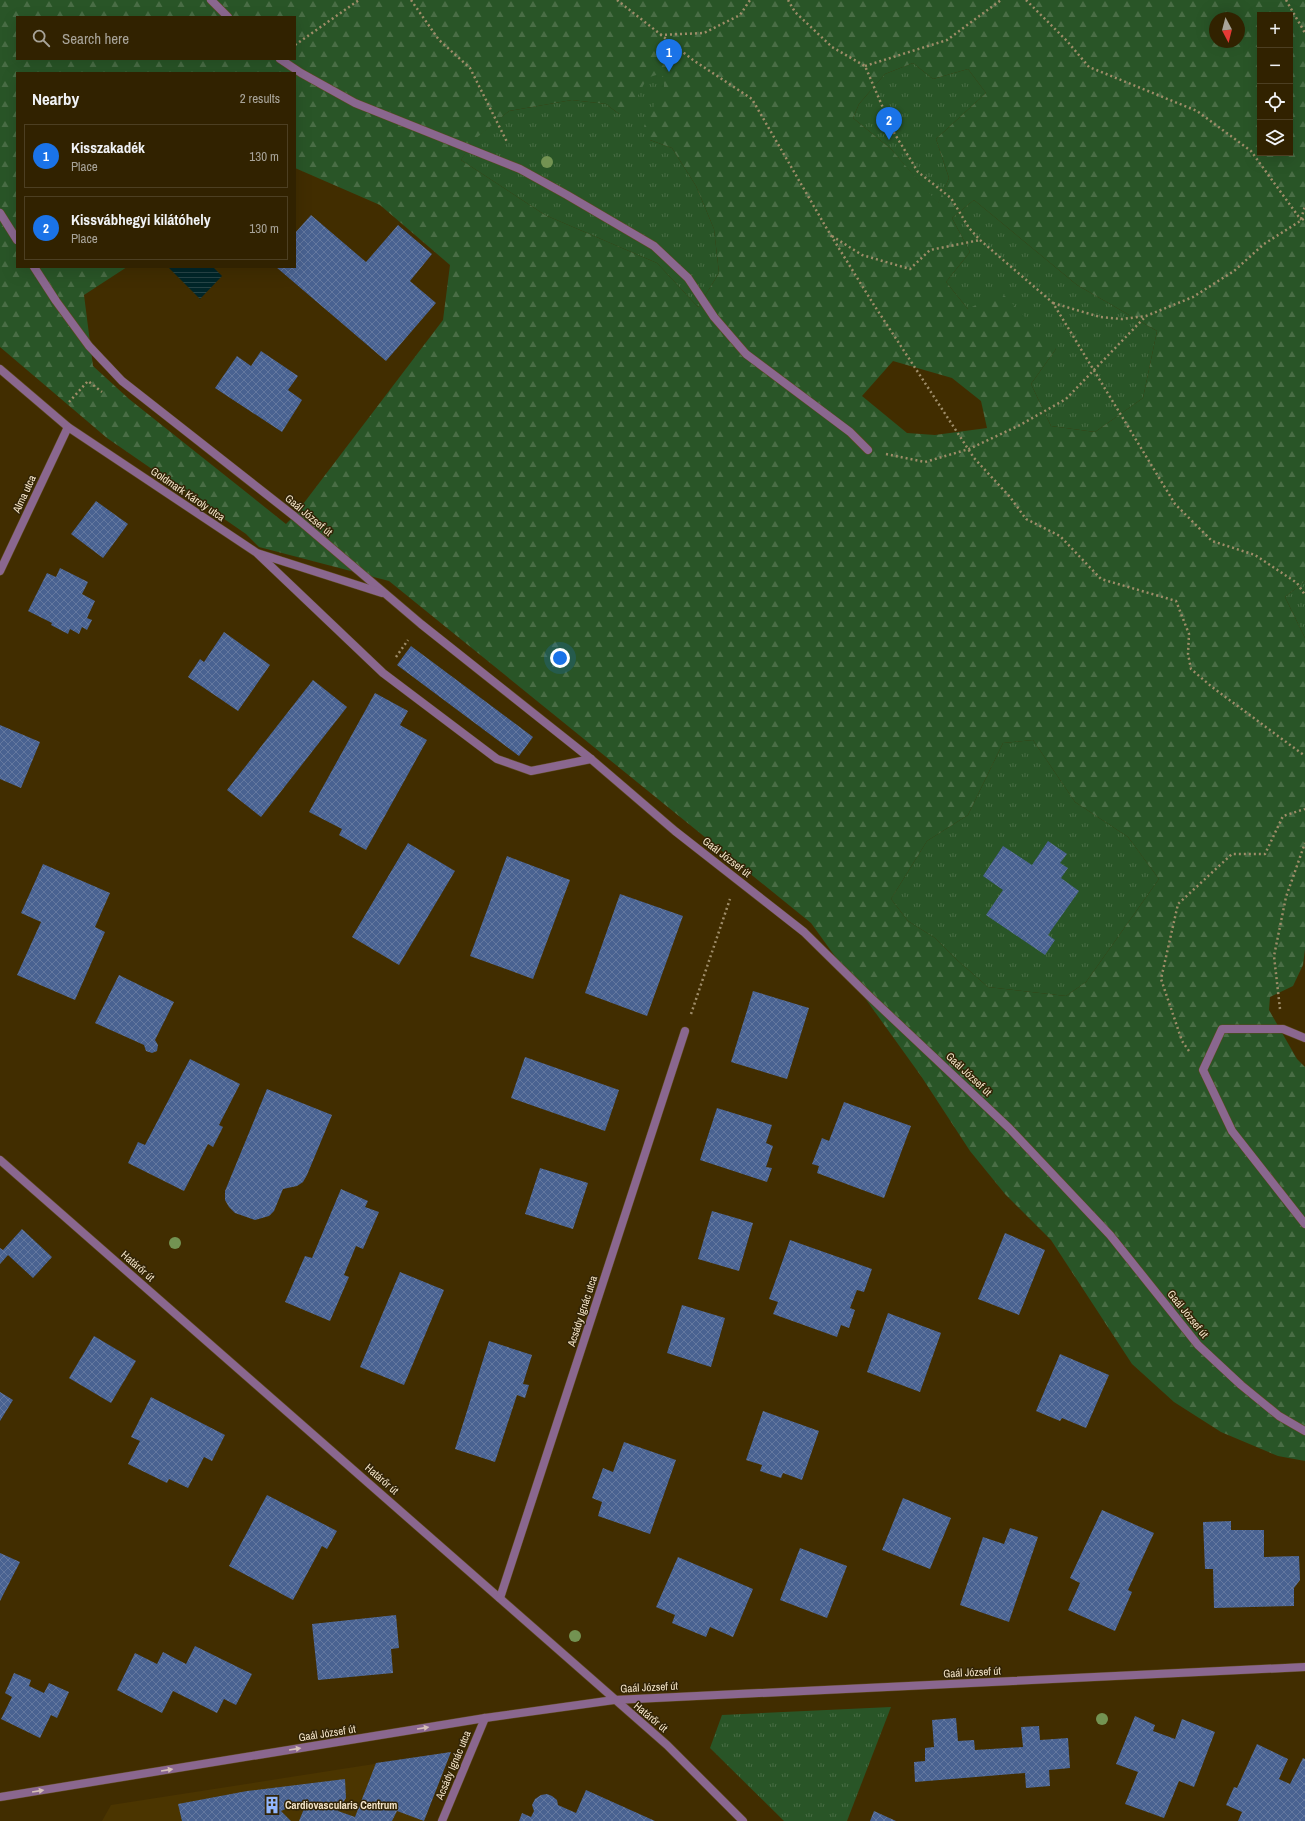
<!DOCTYPE html>
<meta charset="utf-8">
<style>
:root{--surface:#312200;--page:#392a0a;--text:#f1f3f6;--muted:#a8a499;--line:#4c3f22;--accent:#1a73e8}
body{margin:0;font-family:"Archivo Narrow",sans-serif;background:var(--page);color:var(--text)}
.controls{position:absolute;right:12px;top:12px;display:grid;overflow:hidden;border-radius:0px;box-shadow:0 4px 16px #0002}
.controls button{width:36px;height:36px;display:grid;place-items:center;padding:0;border:0;border-bottom:1px solid var(--line);background:var(--surface);color:var(--text);font:20px sans-serif}
.compass{position:absolute;left:1209px;top:12px;width:36px;height:36px;border-radius:50%;background:var(--surface);box-shadow:0 4px 16px #0002;rotate:173deg}
.you{position:absolute;left:560px;top:658px;width:14px;height:14px;margin:-10px;border:3px solid #fff;border-radius:50%;background:#1a73e8;box-shadow:0 0 0 6px #1a73e833}
.badge{display:grid;place-items:center;width:26px;height:26px;border-radius:50%;background:var(--accent);color:#fff;font-size:13px;font-weight:700}
.pin{position:absolute;translate:-50% -33px;filter:drop-shadow(0 1px 2px #0008)}
.pin::after{content:'';position:absolute;top:21px;width:14px;height:12px;background:inherit;clip-path:polygon(0 0,100% 0,50% 100%)}
.list{margin:0;padding:0;list-style:none}
h2{display:flex;justify-content:space-between;align-items:center;height:52px;margin:0;padding:0 16px;font-size:17px}
h2 small{font-size:13px;font-weight:400;color:var(--muted)}
.list li{display:grid;grid-template-columns:26px 1fr auto;gap:12px;align-items:center;box-sizing:border-box;height:64px;margin:0 8px 8px;padding:0 8px;border:1px solid var(--line);border-radius:0px}
.list b{display:block;font-size:15px;white-space:nowrap}
.list p{margin:0;font-size:13px;white-space:nowrap;color:var(--muted)}
.list em{font-size:13px;font-style:normal;color:var(--muted)}
.icon{flex:none;width:22px;height:22px;fill:none;stroke:currentColor;stroke-width:2;stroke-linecap:round;stroke-linejoin:round}
.map{position:relative;flex:none;width:1305px;height:1821px;overflow:hidden}
.search{position:absolute;background:var(--surface);box-shadow:0 4px 16px #0002;left:16px;top:16px;width:280px;height:44px;display:flex;align-items:center;gap:10px;box-sizing:border-box;padding:0 14px;border-radius:0px;color:var(--muted);font-size:15px}
.panel{position:absolute;background:var(--surface);box-shadow:0 4px 16px #0002;left:16px;top:72px;width:280px;height:196px;border-radius:0px}
.map>svg:first-child{display:block}
.built{fill:#4b3500}
.grass{fill:url(#grass-tufts)}
.forest{fill:url(#forest-firs);fill-rule:evenodd}
.water{fill:url(#water-rules)}
.building{fill:url(#building-cross-hatch)}
.lines{fill:none;stroke-linecap:round;stroke-linejoin:round}
.service-casing{stroke:#5e4a20;stroke-width:9}
.minor-casing{stroke:#5e4a20;stroke-width:9}
.path{stroke:#9f8d69;stroke-width:2.5;stroke-dasharray:2 3;stroke-linecap:butt}
.service{stroke:#8a678f;stroke-width:8}
.minor{stroke:#8a678f;stroke-width:8}
.tree{fill:#739352}
.oneway{fill:#d4beb7}
.labels{text-anchor:middle;dominant-baseline:central;stroke-width:3;stroke-linejoin:round;paint-order:stroke}
.street-label{font-size:11px;fill:#f4e4c8;stroke:#322406}
.poi-label{font-size:11px;font-weight:bold;fill:#f4e4c8;stroke:#322406;text-anchor:start}
</style>
<div class="map">
<svg width="1305" height="1821" viewBox="0 0 1305 1821">
<defs>
<pattern id="grass-tufts" width="24" height="20" patternUnits="userSpaceOnUse"><rect width="24" height="20" fill="#295527"/><path d="M3 7l-1-3M5 7V3M7 7l1-3M15 17l-1-3M17 17v-4M19 17l1-3" fill="none" stroke="#496d45"/></pattern>
<pattern id="forest-firs" width="22" height="20" patternUnits="userSpaceOnUse"><rect width="22" height="20" fill="#295527"/><path d="M5 1l3.5 6h-7zM16 11l3.5 6h-7z" fill="#496d45"/></pattern>
<pattern id="water-rules" width="6" height="5" patternUnits="userSpaceOnUse"><rect width="6" height="5" fill="#012629"/><path d="M0 2.5h6" fill="none" stroke="#274547"/></pattern>
<pattern id="building-cross-hatch" width="8" height="8" patternUnits="userSpaceOnUse"><rect width="8" height="8" fill="#496291"/><path d="M0 0l8 8M0 8l8-8" fill="none" stroke="#64789f"/></pattern>
</defs>
<rect width="100%" height="100%" fill="#412d00"/>
<path class="built" d="M 451,1752 L 424,1821 L 102,1821 L 111,1805 Z"/>
<g class="grass">
<path d="M 913,63 L 933,79 L 968,69 L 986,93 L 936,139 L 949,178 L 938,204 L 891,149 L 853,118 L 859,104 L 885,74 Z"/>
<path d="M 646,67 L 669,77 L 650,140 L 672,148 L 696,186 L 714,229 L 719,273 L 698,307 L 657,263 L 545,215 L 461,160 L 473,140 L 509,111 L 572,100 L 606,104 L 619,114 Z"/>
<path d="M 974,200 L 1077,285 L 1157,331 L 1143,398 L 1095,432 L 1051,426 L 1031,384 L 1056,349 L 968,309 L 946,282 L 970,252 L 952,218 Z"/>
<path d="M 1305,581 L 1305,638 L 1285,597 Z"/>
<path d="M 1033,740 L 1075,802 L 1128,837 L 1159,879 L 1086,982 L 1066,996 L 988,987 L 957,960 L 935,938 L 908,921 L 891,899 L 927,841 L 968,815 L 1003,743 Z"/>
<path d="M 891,1707 L 847,1821 L 784,1821 L 710,1748 L 722,1715 Z"/>
</g>
<path class="forest" d="M 0,0 L 1305,0 L 1305,581 L 1285,597 L 1305,638 L 1305,949 L 1303,965 L 1293,986 L 1270,997 L 1269,1010 L 1297,1059 L 1305,1067 L 1305,1461 L 1278,1456 L 1221,1432 L 1174,1402 L 1132,1364 L 1051,1240 L 1005,1194 L 970,1151 L 921,1076 L 811,923 L 389,581 L 259,547 L 246,534 L 107,438 L 0,347 ZM 1260,15 L 1290,15 L 1290,153 L 1260,153 ZM 17,17 L 295,17 L 295,59 L 17,59 ZM 1215,18 L 1239,18 L 1239,42 L 1215,42 ZM 913,63 L 933,79 L 968,69 L 986,93 L 936,139 L 949,178 L 938,203 L 891,149 L 853,118 L 859,104 L 885,74 ZM 17,73 L 295,73 L 295,168 L 380,205 L 450,265 L 443,320 L 294,516 L 286,524 L 129,399 L 93,366 L 84,295 L 127,267 L 17,267 ZM 659,74 L 664,77 L 664,87 L 644,126 L 650,140 L 672,148 L 696,186 L 714,229 L 719,273 L 698,307 L 657,263 L 545,215 L 461,160 L 474,140 L 509,111 L 572,100 L 606,104 L 619,114 L 630,111 L 647,78 ZM 974,200 L 1077,285 L 1157,331 L 1143,398 L 1095,432 L 1051,426 L 1031,384 L 1056,349 L 1001,292 L 968,309 L 946,282 L 970,252 L 952,218 ZM 893,361 L 952,378 L 981,401 L 987,428 L 935,435 L 907,433 L 862,396 ZM 1033,740 L 1075,802 L 1128,837 L 1159,879 L 1086,982 L 1066,996 L 988,987 L 957,960 L 935,938 L 908,921 L 891,899 L 927,841 L 968,815 L 1003,743 Z"/>
<path class="water" d="M 168,267 L 213,267 L 222,276 L 200,299 Z"/>
<g class="building">
<path d="M 311,215 L 366,262 L 398,225 L 432,254 L 410,281 L 436,303 L 386,361 L 276,267 L 295,267 L 295,233 Z"/>
<path d="M 261,351 L 298,376 L 288,390 L 302,400 L 282,432 L 215,388 L 237,356 L 251,366 Z"/>
<path d="M 96,501 L 128,524 L 103,558 L 71,534 Z"/>
<path d="M 60,568 L 88,582 L 82,594 L 95,601 L 87,618 L 92,620 L 87,630 L 82,627 L 79,634 L 70,629 L 68,634 L 51,625 L 52,623 L 28,611 L 47,573 L 56,577 Z"/>
<path d="M 224,632 L 270,665 L 238,711 L 188,677 L 200,659 L 204,662 Z"/>
<path d="M 411,646 L 533,737 L 519,756 L 397,665 Z"/>
<path d="M 313,680 L 347,707 L 261,817 L 227,790 Z"/>
<path d="M 375,693 L 408,711 L 400,725 L 427,740 L 366,850 L 339,835 L 342,829 L 309,812 Z"/>
<path d="M 0,725 L 40,742 L 21,788 L 0,779 Z"/>
<path d="M 1048,841 L 1067,854 L 1060,863 L 1068,868 L 1061,878 L 1079,891 L 1048,935 L 1055,940 L 1045,955 L 986,915 L 1003,890 L 983,876 L 1003,846 L 1032,865 Z"/>
<path d="M 408,843 L 455,871 L 399,965 L 352,937 Z"/>
<path d="M 507,856 L 570,880 L 533,979 L 470,956 Z"/>
<path d="M 43,864 L 110,893 L 95,927 L 105,932 L 75,1000 L 17,975 L 41,922 L 21,913 Z"/>
<path d="M 620,894 L 683,916 L 647,1016 L 585,993 Z"/>
<path d="M 119,975 L 174,1002 L 155,1040 L 158,1045 L 157,1051 L 152,1053 L 146,1051 L 144,1045 L 95,1023 Z"/>
<path d="M 753,991 L 809,1008 L 787,1079 L 731,1062 Z"/>
<path d="M 525,1057 L 619,1090 L 605,1131 L 511,1098 Z"/>
<path d="M 190,1059 L 240,1084 L 219,1125 L 223,1127 L 213,1147 L 208,1144 L 184,1191 L 128,1163 L 138,1142 L 145,1145 Z"/>
<path d="M 267,1089 L 332,1115 L 307,1175 L 303,1182 L 297,1186 L 283,1189 L 274,1211 L 269,1216 L 255,1220 L 235,1213 L 229,1207 L 225,1200 L 225,1191 Z"/>
<path d="M 844,1102 L 911,1126 L 884,1198 L 817,1173 L 819,1166 L 812,1164 L 822,1138 L 829,1141 Z"/>
<path d="M 717,1108 L 772,1125 L 766,1143 L 773,1146 L 766,1167 L 772,1168 L 767,1182 L 700,1160 Z"/>
<path d="M 540,1168 L 588,1183 L 573,1229 L 525,1214 Z"/>
<path d="M 341,1189 L 368,1201 L 365,1207 L 379,1212 L 363,1249 L 356,1246 L 344,1275 L 349,1277 L 330,1321 L 285,1302 L 305,1256 L 312,1258 Z"/>
<path d="M 712,1211 L 753,1223 L 739,1271 L 698,1259 Z"/>
<path d="M 22,1229 L 52,1257 L 33,1278 L 8,1255 L 0,1264 L 0,1248 L 3,1250 Z"/>
<path d="M 1005,1233 L 1045,1250 L 1019,1315 L 978,1299 Z"/>
<path d="M 790,1240 L 872,1269 L 864,1292 L 857,1290 L 850,1308 L 855,1310 L 849,1328 L 841,1325 L 837,1337 L 773,1314 L 778,1302 L 769,1299 Z"/>
<path d="M 400,1272 L 444,1290 L 404,1385 L 360,1367 Z"/>
<path d="M 682,1305 L 725,1318 L 711,1367 L 667,1353 Z"/>
<path d="M 888,1313 L 941,1333 L 920,1392 L 867,1372 Z"/>
<path d="M 94,1336 L 136,1361 L 111,1403 L 69,1378 Z"/>
<path d="M 489,1341 L 532,1355 L 523,1384 L 529,1385 L 525,1398 L 517,1395 L 495,1462 L 455,1449 Z"/>
<path d="M 1060,1354 L 1109,1375 L 1086,1428 L 1062,1418 L 1060,1421 L 1036,1411 Z"/>
<path d="M 0,1392 L 13,1400 L 0,1421 Z"/>
<path d="M 151,1397 L 225,1435 L 212,1461 L 204,1457 L 188,1488 L 169,1479 L 167,1483 L 128,1464 L 140,1441 L 131,1437 Z"/>
<path d="M 763,1411 L 819,1431 L 802,1480 L 783,1473 L 781,1478 L 760,1471 L 762,1465 L 746,1460 Z"/>
<path d="M 624,1442 L 676,1460 L 650,1534 L 598,1516 L 602,1502 L 592,1498 L 603,1468 L 613,1472 Z"/>
<path d="M 267,1495 L 337,1531 L 327,1549 L 322,1546 L 293,1600 L 229,1566 Z"/>
<path d="M 903,1498 L 951,1518 L 930,1569 L 882,1550 Z"/>
<path d="M 1102,1510 L 1154,1533 L 1128,1590 L 1132,1592 L 1115,1631 L 1068,1610 L 1080,1583 L 1070,1578 Z"/>
<path d="M 1231,1521 L 1231,1530 L 1264,1530 L 1264,1557 L 1299,1556 L 1300,1580 L 1294,1588 L 1294,1606 L 1214,1608 L 1213,1569 L 1205,1569 L 1203,1522 Z"/>
<path d="M 1010,1528 L 1038,1537 L 1009,1622 L 960,1605 L 983,1537 L 1004,1544 Z"/>
<path d="M 800,1548 L 847,1566 L 827,1618 L 780,1600 Z"/>
<path d="M 0,1553 L 20,1562 L 0,1601 Z"/>
<path d="M 678,1557 L 753,1589 L 733,1637 L 710,1627 L 706,1637 L 672,1623 L 675,1615 L 656,1607 Z"/>
<path d="M 396,1615 L 399,1648 L 391,1649 L 393,1673 L 318,1680 L 312,1624 Z"/>
<path d="M 195,1646 L 252,1674 L 236,1705 L 224,1699 L 217,1713 L 173,1691 L 162,1713 L 117,1690 L 135,1653 L 157,1664 L 163,1652 L 186,1664 Z"/>
<path d="M 14,1673 L 31,1680 L 29,1686 L 44,1693 L 49,1683 L 69,1692 L 57,1718 L 51,1715 L 40,1738 L 1,1719 L 12,1697 L 5,1693 Z"/>
<path d="M 1135,1716 L 1155,1725 L 1153,1731 L 1175,1739 L 1182,1719 L 1215,1732 L 1194,1787 L 1179,1781 L 1164,1818 L 1125,1804 L 1138,1772 L 1116,1764 Z"/>
<path d="M 956,1718 L 958,1741 L 974,1740 L 975,1750 L 1023,1747 L 1021,1727 L 1039,1726 L 1040,1740 L 1068,1738 L 1070,1768 L 1049,1770 L 1050,1786 L 1026,1788 L 1025,1773 L 915,1782 L 914,1762 L 925,1761 L 925,1748 L 934,1747 L 932,1720 Z"/>
<path d="M 1257,1744 L 1288,1759 L 1279,1779 L 1290,1784 L 1303,1758 L 1305,1759 L 1305,1821 L 1238,1821 L 1242,1812 L 1226,1805 L 1234,1787 L 1237,1788 Z"/>
<path d="M 451,1752 L 424,1821 L 397,1811 L 392,1821 L 299,1821 L 308,1799 L 281,1811 L 291,1821 L 182,1821 L 178,1804 L 247,1791 L 345,1779 L 346,1798 L 338,1811 L 355,1817 L 376,1763 Z"/>
<path d="M 586,1790 L 655,1821 L 519,1821 L 522,1813 L 531,1817 L 534,1811 L 532,1805 L 535,1799 L 541,1795 L 547,1794 L 552,1796 L 557,1800 L 558,1805 L 576,1813 Z"/>
<path d="M 874,1811 L 896,1821 L 870,1821 Z"/>
</g>
<g class="lines">
<g class="service-casing">
<g id="service">
<path d="M 211,0 L 228,17"/>
<path d="M 280,59 L 301,73 L 355,103 L 520,169 L 567,195 L 654,246 L 688,278 L 714,317 L 746,354 L 850,432 L 868,450"/>
<path d="M 1305,1038 L 1283,1029 L 1222,1029 L 1203,1070 L 1232,1131 L 1305,1224"/>
</g>
</g>
<g class="minor-casing">
<g id="minor">
<path d="M 0,213 L 17,240"/>
<path d="M 34,267 L 56,301 L 89,346 L 122,381 L 294,516 L 421,624 L 591,759 L 675,831 L 804,932 L 869,996 L 1009,1128 L 1110,1235 L 1198,1345 L 1241,1385 L 1279,1416 L 1305,1431"/>
<path d="M 0,369 L 68,427 L 257,553 L 382,593"/>
<path d="M 258,554 L 383,673 L 497,759 L 531,771 L 591,759"/>
<path d="M 0,571 L 68,427"/>
<path d="M 0,1160 L 667,1745 L 743,1821"/>
<path d="M 500,1598 L 685,1031"/>
<path d="M 0,1797 L 485,1718 L 614,1700 L 1305,1667"/>
<path d="M 442,1821 L 485,1718"/>
</g>
</g>
<g class="path">
<path d="M 411,0 L 439,40 L 470,68 L 507,142"/>
<path d="M 617,0 L 693,60 L 752,99 L 827,229 L 874,305 L 974,458 L 1010,497 L 1026,519 L 1060,536 L 1101,579 L 1176,601 L 1189,634 L 1188,654 L 1191,669 L 1212,687 L 1305,756"/>
<path d="M 788,0 L 795,12 L 832,47 L 865,66 L 893,131 L 918,172 L 951,198 L 969,228 L 980,240 L 1053,303 L 1175,504 L 1212,541 L 1255,555 L 1297,583 L 1305,595"/>
<path d="M 1026,0 L 1067,41 L 1089,67 L 1197,111 L 1251,151 L 1301,220"/>
<path d="M 1286,0 L 1305,33"/>
<path d="M 660,35 L 704,33 L 740,15 L 750,0"/>
<path d="M 295,45 L 359,0"/>
<path d="M 865,66 L 947,40 L 1001,0"/>
<path d="M 1301,219 L 1305,206"/>
<path d="M 832,236 L 862,255 L 910,269 L 930,250 L 980,240"/>
<path d="M 1053,303 L 1100,317 L 1122,319 L 1146,316 L 1193,297 L 1234,271 L 1264,244 L 1305,218"/>
<path d="M 69,402 L 88,381 L 102,392"/>
<path d="M 886,454 L 925,462 L 969,449 L 1020,425 L 1066,399 L 1146,316"/>
<path d="M 396,657 L 408,640"/>
<path d="M 1280,1009 L 1274,956 L 1286,897 L 1305,843"/>
<path d="M 691,1014 L 730,899"/>
<path d="M 1189,1051 L 1182,1041 L 1161,979 L 1178,904 L 1232,854 L 1265,854 L 1283,816 L 1305,809"/>
</g>
<use href="#service" class="service"/>
<use href="#minor" class="minor"/>
</g>
<g class="tree">
<circle cx="547" cy="162" r="6"/>
<circle cx="175" cy="1243" r="6"/>
<circle cx="575" cy="1636" r="6"/>
<circle cx="1102" cy="1719" r="6"/>
</g>
<defs><path id="oneway-solid" d="M-6-.8H1V-3.2L6.5 0L1 3.2V.8H-6Z"/></defs>
<g class="oneway">
<use href="#oneway-solid" transform="translate(423 1728) rotate(-9)"/>
<use href="#oneway-solid" transform="translate(295 1749) rotate(-9)"/>
<use href="#oneway-solid" transform="translate(167 1770) rotate(-9)"/>
<use href="#oneway-solid" transform="translate(38 1791) rotate(-9)"/>
</g>
<defs>
<g id="building-bare" transform="scale(1.38)"><path d="M-4-6H4V6H1V3H-1V6H-4ZM-2.5-4.3h1.7v1.8h-1.7ZM.8-4.3h1.7v1.8H.8ZM-2.5-1h1.7V.8h-1.7ZM.8-1h1.7V.8H.8Z" fill="#93b7fd" stroke="#322406" stroke-width="2.5" paint-order="stroke"/></g>
</defs>
<g fill-rule="evenodd">
<use href="#building-bare" x="272" y="1805"/>
</g>
<g class="labels">
<g class="street-label">
<text transform="translate(24 494) rotate(-65)">Alma utca</text>
<text transform="translate(188 494) rotate(34)">Goldmark Károly utca</text>
<text transform="translate(309 515) rotate(40)">Gaál József út</text>
<text transform="translate(727 857) rotate(38)">Gaál József út</text>
<text transform="translate(969 1074) rotate(43)">Gaál József út</text>
<text transform="translate(138 1266) rotate(41)">Határőr út</text>
<text transform="translate(582 1311) rotate(-72)">Acsády Ignác utca</text>
<text transform="translate(1188 1314) rotate(51)">Gaál József út</text>
<text transform="translate(382 1479) rotate(41)">Határőr út</text>
<text transform="translate(972 1672) rotate(-3)">Gaál József út</text>
<text transform="translate(649 1687) rotate(-3)">Gaál József út</text>
<text transform="translate(651 1717) rotate(40)">Határőr út</text>
<text transform="translate(327 1733) rotate(-9)">Gaál József út</text>
<text transform="translate(453 1765) rotate(-67)">Acsády Ignác utca</text>
</g>
<g class="poi-label">
<text x="285" y="1805">Cardiovascularis Centrum</text>
</g>
</g>
</svg>
<div class="controls">
<button>+</button>
<button>−</button>
<button><svg class="icon" aria-label="locate" viewBox="0 0 24 24"><circle cx="12" cy="12" r="6"/><path d="M12 2v4M12 18v4M2 12h4M18 12h4"/></svg></button>
<button><svg class="icon" aria-label="layers" viewBox="0 0 24 24"><path d="M12 4l9 5-9 5-9-5zM3 14l9 5 9-5"/></svg></button>
</div>
<svg class="compass" viewBox="-18 -18 36 36"><path d="M0-13l5 13h-10z" fill="#e53935"/><path d="M0 13l5-13h-10z" fill="#a8a499"/></svg>
<div class="you"></div>
<div class="pin badge" style="left:669px;top:72px">1</div>
<div class="pin badge" style="left:889px;top:140px">2</div>
<div class="search"><svg class="icon" aria-label="search" viewBox="0 0 24 24"><circle cx="10" cy="10" r="6"/><path d="M15 15l6 6"/></svg>Search here</div>
<section class="panel">
<h2>Nearby<small>2 results</small></h2>
<ul class="list">
<li><span class="badge">1</span><div><b>Kisszakadék</b><p>Place</p></div><em>130 m</em></li>
<li><span class="badge">2</span><div><b>Kissvábhegyi kilátóhely</b><p>Place</p></div><em>130 m</em></li>
</ul>
</section>
</div>
